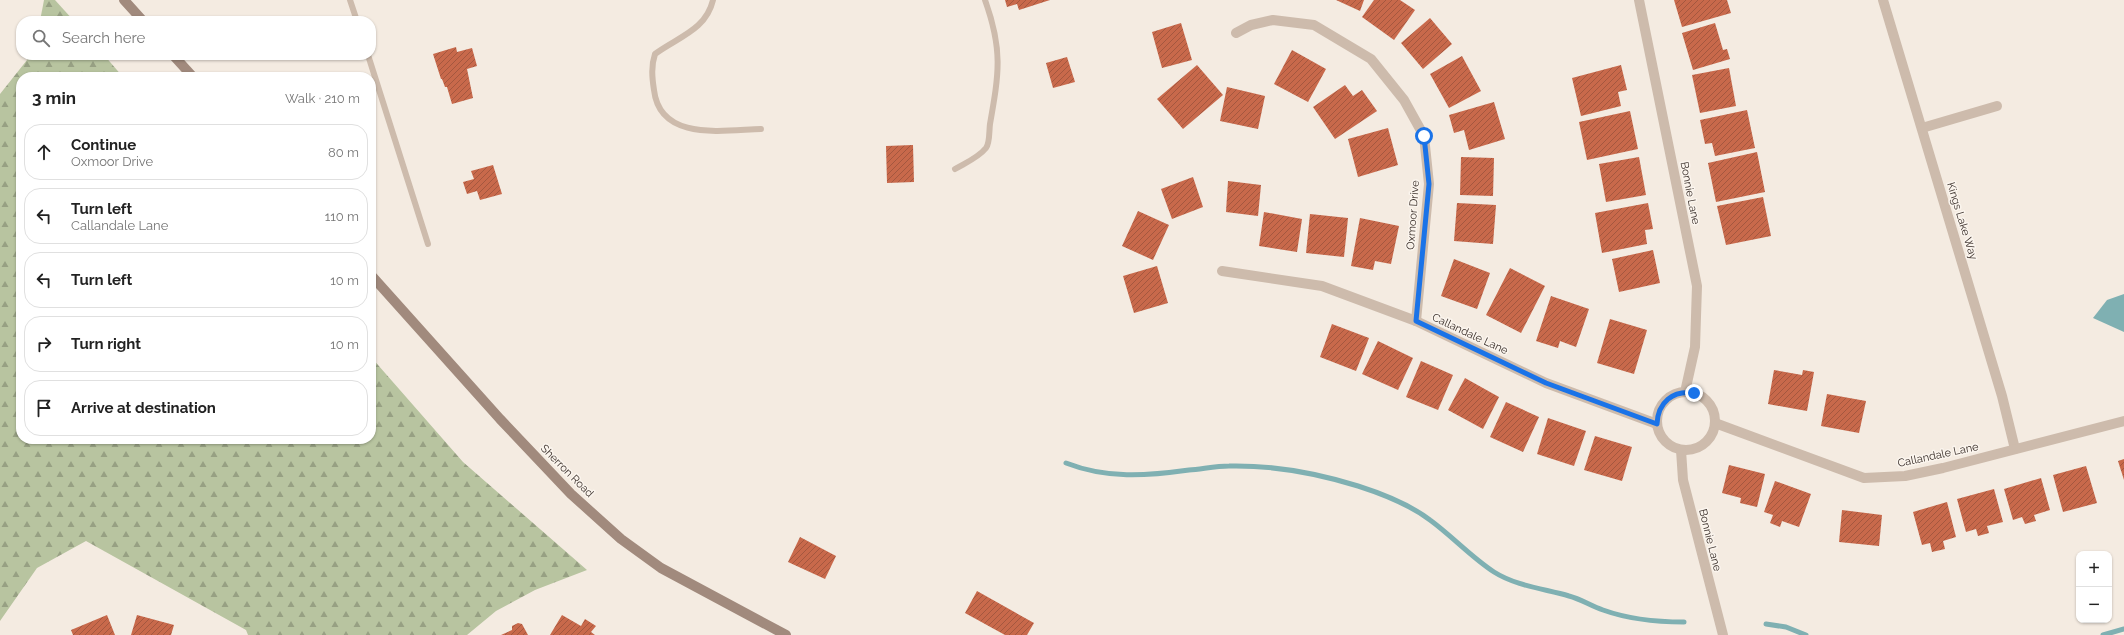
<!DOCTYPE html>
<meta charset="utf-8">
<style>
:root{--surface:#fff;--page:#f2f2f2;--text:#222;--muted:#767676;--line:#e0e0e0}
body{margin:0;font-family:Raleway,sans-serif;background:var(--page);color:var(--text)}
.controls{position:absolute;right:12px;bottom:12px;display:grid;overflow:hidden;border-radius:8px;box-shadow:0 1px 3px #0004}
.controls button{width:36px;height:36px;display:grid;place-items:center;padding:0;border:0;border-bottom:1px solid var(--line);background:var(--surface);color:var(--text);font:20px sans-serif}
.stop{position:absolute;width:12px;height:12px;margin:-9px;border:3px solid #1a73e8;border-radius:50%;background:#fff}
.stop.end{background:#1a73e8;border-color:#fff;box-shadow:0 1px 4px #0008}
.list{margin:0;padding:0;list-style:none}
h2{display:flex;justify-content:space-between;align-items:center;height:52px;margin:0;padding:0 16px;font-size:17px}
h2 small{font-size:13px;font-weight:400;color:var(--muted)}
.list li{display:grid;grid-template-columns:26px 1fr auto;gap:12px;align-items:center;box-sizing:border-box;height:56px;margin:0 8px 8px;padding:0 8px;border:1px solid var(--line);border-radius:16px}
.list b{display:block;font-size:15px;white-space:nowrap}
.list p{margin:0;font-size:13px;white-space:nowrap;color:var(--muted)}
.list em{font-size:13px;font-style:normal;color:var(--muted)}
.icon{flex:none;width:22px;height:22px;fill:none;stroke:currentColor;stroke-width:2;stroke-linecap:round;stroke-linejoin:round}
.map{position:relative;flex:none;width:2124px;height:635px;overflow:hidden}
.search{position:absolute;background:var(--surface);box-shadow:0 1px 3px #0004;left:16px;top:16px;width:360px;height:44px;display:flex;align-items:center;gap:10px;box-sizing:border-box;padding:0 14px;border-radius:16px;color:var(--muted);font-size:15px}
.panel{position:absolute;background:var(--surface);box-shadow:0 1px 3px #0004;left:16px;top:72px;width:360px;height:372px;border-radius:16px}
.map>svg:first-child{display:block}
.forest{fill:url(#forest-firs)}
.water{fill:#7fb0b2}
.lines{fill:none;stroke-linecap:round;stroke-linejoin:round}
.stream{stroke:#7fb0b2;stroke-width:5}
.building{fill:url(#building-hatch)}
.service{stroke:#cdbbac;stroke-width:6}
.minor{stroke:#cdbbac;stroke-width:10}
.secondary{stroke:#a18a7d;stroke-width:10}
.route{stroke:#1a73e8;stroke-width:5}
.labels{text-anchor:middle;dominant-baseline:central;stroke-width:3;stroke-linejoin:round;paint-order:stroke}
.street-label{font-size:11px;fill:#3b302b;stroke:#fbf5ee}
</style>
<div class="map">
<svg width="2124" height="635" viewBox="0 0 2124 635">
<defs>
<pattern id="forest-firs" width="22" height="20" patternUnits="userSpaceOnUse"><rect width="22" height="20" fill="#b8c4a0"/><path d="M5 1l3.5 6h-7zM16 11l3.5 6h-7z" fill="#97a083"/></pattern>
<pattern id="building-hatch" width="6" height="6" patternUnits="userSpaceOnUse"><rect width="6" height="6" fill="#c8694b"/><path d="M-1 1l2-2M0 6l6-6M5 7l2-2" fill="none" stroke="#a4573f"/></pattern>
</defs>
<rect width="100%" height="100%" fill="#f4ebe1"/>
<g class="forest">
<path d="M 44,0 L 55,0 L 74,21 L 40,21 Z"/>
<path d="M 31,55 L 104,55 L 123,77 L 21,77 L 21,439 L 371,439 L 371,357 L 463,462 L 587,570 L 535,590 L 496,611 L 467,635 L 248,635 L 246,630 L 86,541 L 37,568 L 0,621 L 0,94 Z"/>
</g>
<path class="water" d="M 2124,294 L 2124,332 L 2093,318 L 2107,300 Z"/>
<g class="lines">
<g class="stream">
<path d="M 1066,463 C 1107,479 1146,476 1189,470 C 1202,469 1216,466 1229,466 C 1274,465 1316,473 1358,486 C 1383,494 1409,504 1430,520 C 1452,536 1471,557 1494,572 C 1516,586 1545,589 1569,596 C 1581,599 1591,606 1603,610 C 1628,619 1657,622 1684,622"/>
<path d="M 1766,624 L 1786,627 L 1806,635"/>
<path d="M 2103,635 L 2124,629"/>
</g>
</g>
<g class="building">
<path d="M 1005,0 L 1050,0 L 1019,10 L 1017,4 L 1007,7 Z"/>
<path d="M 1336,0 L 1364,0 L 1360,11 Z"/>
<path d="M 1374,0 L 1400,0 L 1415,10 L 1394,40 L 1362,17 Z"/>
<path d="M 1674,0 L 1727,0 L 1731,13 L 1682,27 Z"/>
<path d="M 1430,18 L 1452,44 L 1423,69 L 1401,43 Z"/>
<path d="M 1181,23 L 1192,60 L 1162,68 L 1152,32 Z"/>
<path d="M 1715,23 L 1723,50 L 1727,49 L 1730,59 L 1693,70 L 1682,33 Z"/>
<path d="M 456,47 L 457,52 L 472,48 L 477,66 L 467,69 L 473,98 L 452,104 L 447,87 L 445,87 L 442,79 L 441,79 L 433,54 Z"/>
<path d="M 1292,50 L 1326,69 L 1308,102 L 1274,84 Z"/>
<path d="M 1462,56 L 1481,91 L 1449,108 L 1430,74 Z"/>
<path d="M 1067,57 L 1075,82 L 1053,88 L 1046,63 Z"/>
<path d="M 1197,65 L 1223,95 L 1183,129 L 1157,99 Z"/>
<path d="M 1621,65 L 1627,90 L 1618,92 L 1621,106 L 1581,116 L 1572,78 Z"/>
<path d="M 1729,68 L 1736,106 L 1700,113 L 1692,75 Z"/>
<path d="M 1345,85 L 1353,96 L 1362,90 L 1377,111 L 1335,139 L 1313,107 Z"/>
<path d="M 1227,87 L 1265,96 L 1258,129 L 1220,121 Z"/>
<path d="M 1494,102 L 1505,139 L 1469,150 L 1464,130 L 1454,133 L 1449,115 Z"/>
<path d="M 1747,110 L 1755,148 L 1715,156 L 1712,143 L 1705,144 L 1700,120 Z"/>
<path d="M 1630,111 L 1638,149 L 1587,160 L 1579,122 Z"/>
<path d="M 1388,128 L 1398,165 L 1358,177 L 1348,139 Z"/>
<path d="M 913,145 L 914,182 L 887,183 L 886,146 Z"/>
<path d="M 1757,152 L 1765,192 L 1716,202 L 1708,163 Z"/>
<path d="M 1461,157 L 1494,158 L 1493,196 L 1460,195 Z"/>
<path d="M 1639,157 L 1646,195 L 1606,202 L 1599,164 Z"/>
<path d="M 493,165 L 502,194 L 480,200 L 477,191 L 467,194 L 463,182 L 474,179 L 471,171 Z"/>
<path d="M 1193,177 L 1203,207 L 1172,219 L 1161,189 Z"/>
<path d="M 1228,181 L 1261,185 L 1258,216 L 1226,212 Z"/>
<path d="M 1763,197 L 1771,236 L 1726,245 L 1717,206 Z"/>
<path d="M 1457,203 L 1496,205 L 1493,244 L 1454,241 Z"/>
<path d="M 1648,203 L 1653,229 L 1645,230 L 1647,244 L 1602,253 L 1595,213 Z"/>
<path d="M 1138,211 L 1169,225 L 1153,260 L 1122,246 Z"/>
<path d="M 1264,212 L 1302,219 L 1297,252 L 1259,246 Z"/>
<path d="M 1310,214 L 1348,218 L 1344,257 L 1306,253 Z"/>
<path d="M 1360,218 L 1399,226 L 1391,264 L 1375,261 L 1373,270 L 1351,266 Z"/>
<path d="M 1653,250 L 1660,283 L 1619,292 L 1612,259 Z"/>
<path d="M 1454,259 L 1490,273 L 1477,309 L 1441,296 Z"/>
<path d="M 1157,266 L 1168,303 L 1134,313 L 1123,276 Z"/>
<path d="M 1510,268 L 1545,286 L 1521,333 L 1486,315 Z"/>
<path d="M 1551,296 L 1589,309 L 1576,347 L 1560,341 L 1558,348 L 1536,341 Z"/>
<path d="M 1610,319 L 1647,330 L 1634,374 L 1597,363 Z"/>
<path d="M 1332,324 L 1369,338 L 1356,371 L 1320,357 Z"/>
<path d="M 1378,341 L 1413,358 L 1398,390 L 1362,374 Z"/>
<path d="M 1421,361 L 1453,375 L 1438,410 L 1406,397 Z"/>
<path d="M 1774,370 L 1802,375 L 1803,370 L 1814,372 L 1807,411 L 1768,404 Z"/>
<path d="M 1465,378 L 1499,397 L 1483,429 L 1448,410 Z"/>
<path d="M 1827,394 L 1866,401 L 1859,433 L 1821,426 Z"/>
<path d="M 1506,402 L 1539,417 L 1523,452 L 1490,437 Z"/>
<path d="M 1548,418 L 1586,431 L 1574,466 L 1537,454 Z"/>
<path d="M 1595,436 L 1632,447 L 1622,481 L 1584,470 Z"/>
<path d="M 2124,459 L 2124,480 L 2118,461 Z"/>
<path d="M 1729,465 L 1765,474 L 1757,507 L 1740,503 L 1741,498 L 1722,493 Z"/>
<path d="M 2086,466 L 2097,503 L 2063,512 L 2053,475 Z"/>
<path d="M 2041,478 L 2050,510 L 2034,515 L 2036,521 L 2025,524 L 2022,517 L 2013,520 L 2004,489 Z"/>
<path d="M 1775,481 L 1811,494 L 1799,527 L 1782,521 L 1780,527 L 1770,523 L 1773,515 L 1764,512 Z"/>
<path d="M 1994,489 L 2003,522 L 1987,526 L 1989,533 L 1978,536 L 1976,529 L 1966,532 L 1957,499 Z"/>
<path d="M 1947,502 L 1956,537 L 1943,541 L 1945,549 L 1932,552 L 1930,543 L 1922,545 L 1913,512 Z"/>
<path d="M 1842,510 L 1882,515 L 1879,546 L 1839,542 Z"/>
<path d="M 800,537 L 836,556 L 825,579 L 788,562 Z"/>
<path d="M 977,591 L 1034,623 L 1027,635 L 1005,635 L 965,613 Z"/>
<path d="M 107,615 L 115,635 L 73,635 L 71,630 Z"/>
<path d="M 137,615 L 174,625 L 171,635 L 131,635 Z"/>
<path d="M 562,615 L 581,626 L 585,619 L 596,626 L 591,632 L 595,635 L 550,635 Z"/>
<path d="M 518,623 L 522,624 L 528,635 L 501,635 L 512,630 L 512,626 Z"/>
</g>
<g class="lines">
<g class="service">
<path d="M 350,0 L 357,21"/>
<path d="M 713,0 C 706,30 678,37 655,54 C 651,66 652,77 654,90 C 660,142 724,130 761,129"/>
<path d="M 368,55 L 428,244"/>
<path d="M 955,169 C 965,163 978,158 986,148 C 990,143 989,131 990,124 C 999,73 1003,50 985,0"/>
</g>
<g class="minor">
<path d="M 1639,0 L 1697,286 L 1695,347 L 1685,392"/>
<path d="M 1883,0 L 2002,396 L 2015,449"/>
<path d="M 1236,33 L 1251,25 L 1273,20 L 1314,25 L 1371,59 L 1404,100 L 1424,136 L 1429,184 L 1416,321"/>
<path d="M 1922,128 L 1997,106"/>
<path d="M 1222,271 L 1322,286 L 1416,321 L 1546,383 L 1657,424"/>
<circle cx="1686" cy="421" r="29"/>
<path d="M 1715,423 L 1864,478 L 1905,476 L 1943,468 L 2124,421"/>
<path d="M 1681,450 L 1683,480 L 1723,635"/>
</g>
<g class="secondary">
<path d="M 124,0 L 143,21"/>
<path d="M 173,55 L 193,77"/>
<path d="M 371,275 L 500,419 L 571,494 L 621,539 L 661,568 L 786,635"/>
</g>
</g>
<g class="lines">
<path class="route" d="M 1424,136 L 1429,184 L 1416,321 L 1546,383 L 1657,424 C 1658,402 1673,390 1694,393"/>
</g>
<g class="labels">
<g class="street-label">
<text transform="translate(1690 193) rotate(79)">Bonnie Lane</text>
<text transform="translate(1413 215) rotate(-86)">Oxmoor Drive</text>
<text transform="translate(1962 221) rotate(73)">Kings Lake Way</text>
<text transform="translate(1470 334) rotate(25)">Callandale Lane</text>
<text transform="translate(1938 455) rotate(-12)">Callandale Lane</text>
<text transform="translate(567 471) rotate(45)">Sherron Road</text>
<text transform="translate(1710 540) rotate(76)">Bonnie Lane</text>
</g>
</g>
</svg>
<div class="controls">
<button>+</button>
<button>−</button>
</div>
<div class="stop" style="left:1424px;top:136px"></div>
<div class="stop end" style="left:1694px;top:393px"></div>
<div class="search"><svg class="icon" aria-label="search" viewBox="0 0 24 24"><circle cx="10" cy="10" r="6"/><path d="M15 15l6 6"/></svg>Search here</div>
<section class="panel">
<h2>3 min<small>Walk · 210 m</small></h2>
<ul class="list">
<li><svg class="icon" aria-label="ahead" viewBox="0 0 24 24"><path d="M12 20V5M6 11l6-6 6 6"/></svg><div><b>Continue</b><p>Oxmoor Drive</p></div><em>80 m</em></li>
<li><svg class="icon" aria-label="left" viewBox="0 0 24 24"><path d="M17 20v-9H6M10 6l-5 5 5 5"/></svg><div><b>Turn left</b><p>Callandale Lane</p></div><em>110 m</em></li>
<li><svg class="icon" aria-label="left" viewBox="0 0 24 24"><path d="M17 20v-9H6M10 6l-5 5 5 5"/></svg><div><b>Turn left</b></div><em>10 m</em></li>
<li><svg class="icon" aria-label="right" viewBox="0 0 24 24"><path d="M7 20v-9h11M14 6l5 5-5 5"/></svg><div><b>Turn right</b></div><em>10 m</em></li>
<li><svg class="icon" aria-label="arrive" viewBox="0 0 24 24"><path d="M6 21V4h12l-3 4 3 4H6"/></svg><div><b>Arrive at destination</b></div></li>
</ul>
</section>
</div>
